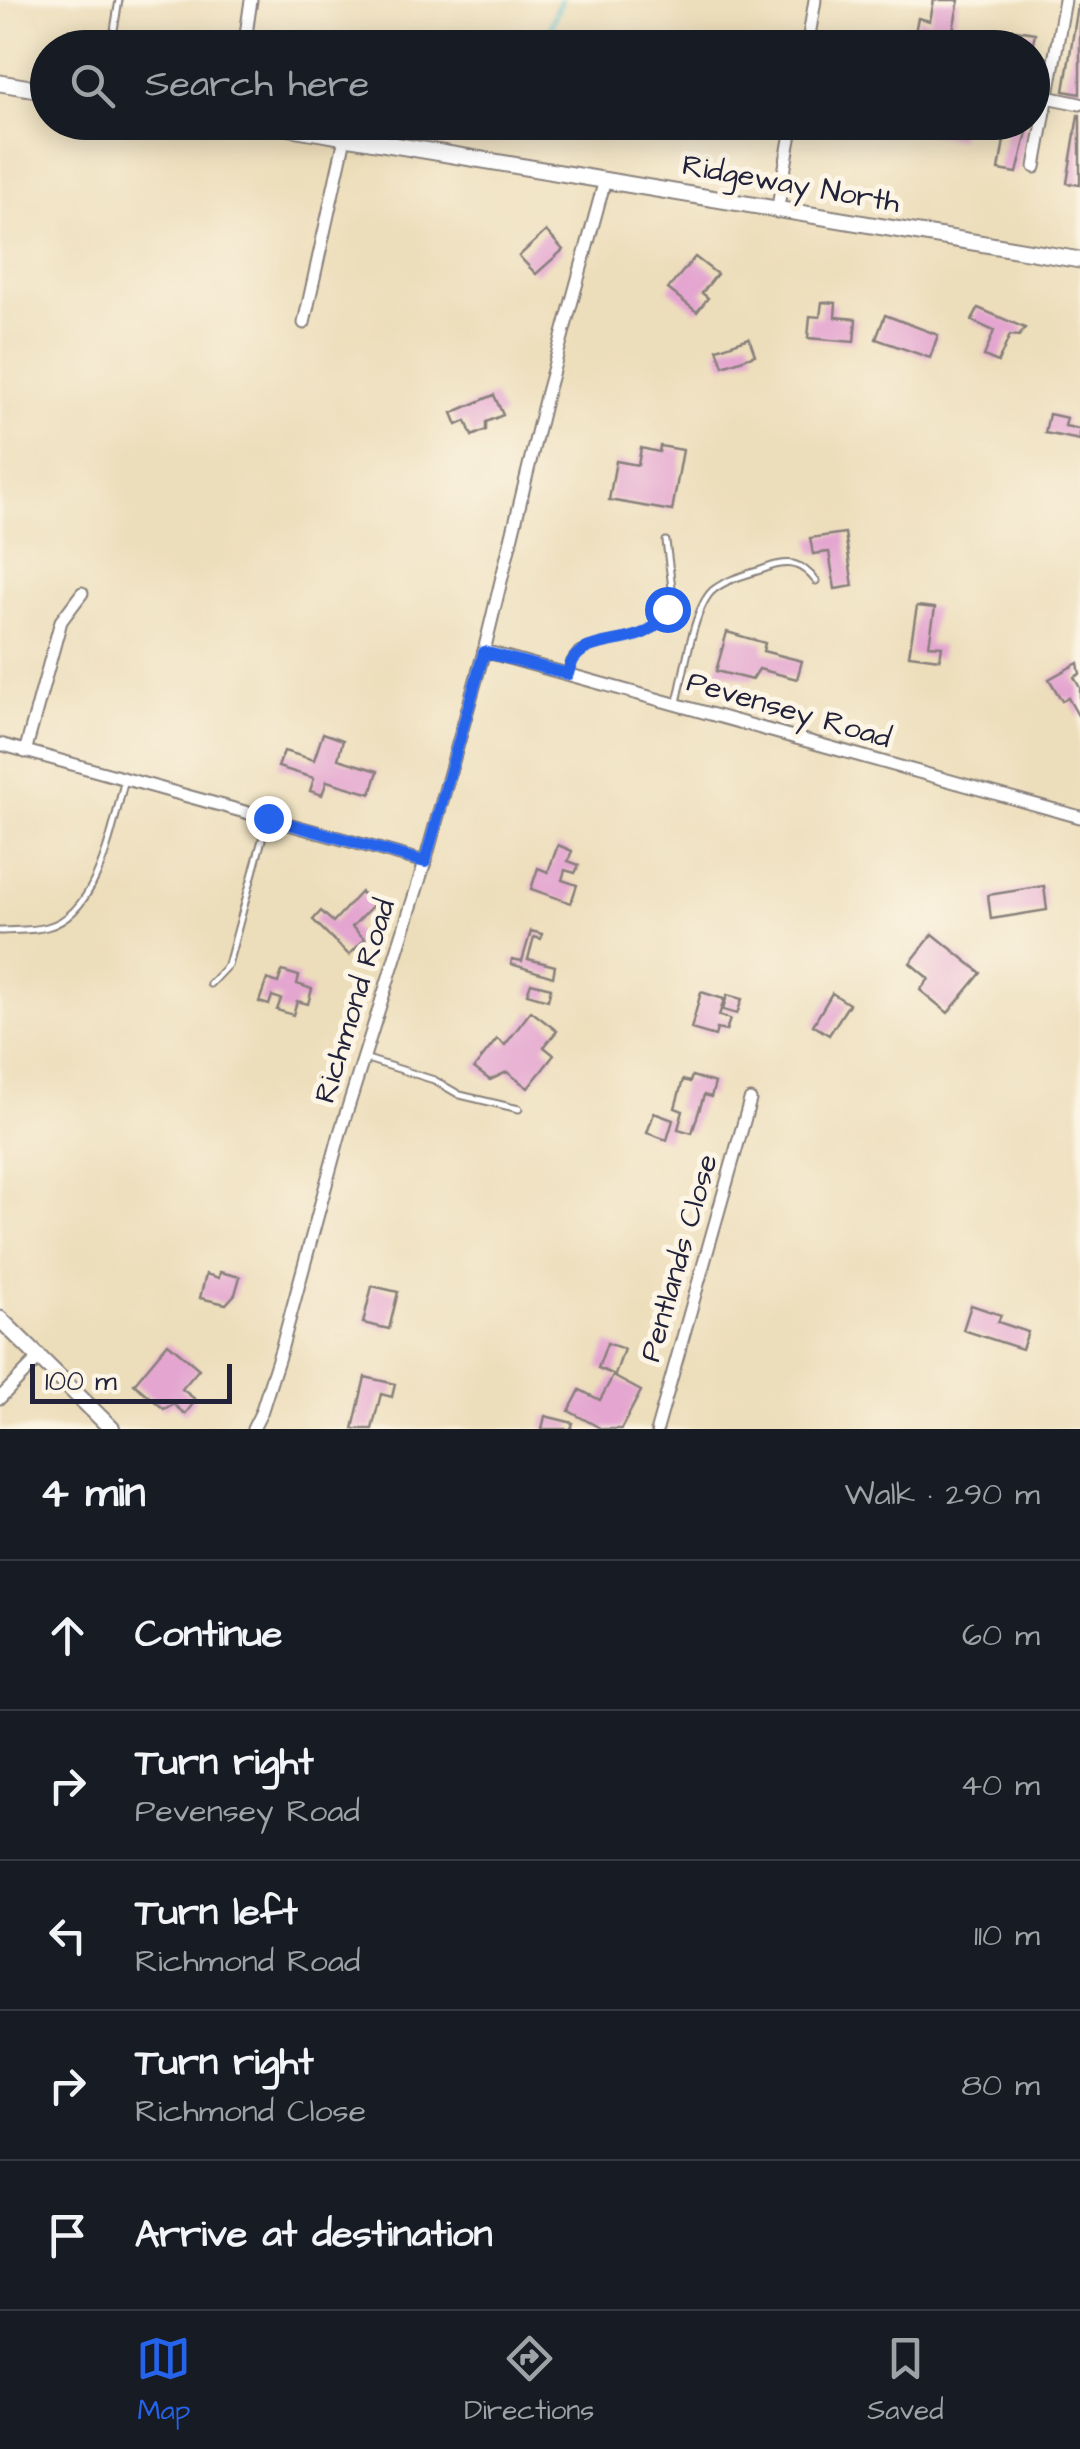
<!DOCTYPE html>
<meta charset="utf-8">
<style>
:root{--surface:#171b24;--page:#242831;--text:#f1f3f6;--muted:#9ea1a6;--line:#363941;--accent:#2563eb}
body{margin:0;font-family:"Architects Daughter",sans-serif;background:var(--page);color:var(--text)}
.scale{position:absolute;left:30px;bottom:25px;width:202px;box-sizing:border-box;padding-left:10px;border:5px solid #22223b;border-top:0;font-size:28px;line-height:35px;white-space:nowrap;color:#22223b;-webkit-text-stroke:8px #fcf5e5;paint-order:stroke}
.stop{position:absolute;width:30px;height:30px;margin:-22px;border:8px solid #2563eb;border-radius:50%;background:#fff}
.stop.end{background:#2563eb;border-color:#fff;box-shadow:0 2px 10px #0008}
.list{margin:0;padding:0;list-style:none}
h2{display:flex;justify-content:space-between;align-items:center;height:130px;margin:0;padding:0 40px;font-size:42px}
h2 small{font-size:32px;font-weight:400;color:var(--muted)}
.list li{display:grid;grid-template-columns:65px 1fr auto;gap:30px;align-items:center;box-sizing:border-box;height:150px;padding:0 40px;border-top:2px solid var(--line)}
.list b{display:block;font-size:38px;white-space:nowrap}
.list p{margin:0;font-size:32px;white-space:nowrap;color:var(--muted)}
.list em{font-size:32px;font-style:normal;color:var(--muted)}
.icon{flex:none;width:55px;height:55px;fill:none;stroke:currentColor;stroke-width:2;stroke-linecap:round;stroke-linejoin:round}
.map{position:relative;flex:none;width:1080px;height:1429px;overflow:hidden}
.search{position:absolute;background:var(--surface);box-shadow:0 5px 25px #0003;left:30px;right:30px;top:30px;height:110px;display:flex;align-items:center;gap:25px;box-sizing:border-box;padding:0 35px;border-radius:55px;color:var(--muted);font-size:38px}
.sheet{height:880px;background:var(--surface)}
nav{display:flex;justify-content:space-around;align-items:center;box-sizing:border-box;height:140px;border-top:2px solid var(--line);background:var(--surface);font-size:28px;color:var(--muted)}
nav a{display:grid;justify-items:center;gap:5px}
nav .on{color:var(--accent)}
.map>svg:first-child{display:block}
.lines{fill:none;stroke-linecap:round;stroke-linejoin:round}
.stream{stroke:#5ac5d4;stroke-width:4}
.building{fill:#e4a6d0}
.lane-casing{stroke:#88807b;stroke-width:9}
.street-casing{stroke:#88807b;stroke-width:15}
.secondary-casing{stroke:#88807b;stroke-width:19}
.lane{stroke:#fff;stroke-width:5}
.street{stroke:#fff;stroke-width:11}
.secondary{stroke:#fff;stroke-width:15}
.route{stroke:#2563eb;stroke-width:12}
.labels{text-anchor:middle;dominant-baseline:central;stroke-width:10;stroke-linejoin:round;paint-order:stroke}
.street-label{font-size:30px;fill:#22223b;stroke:#fcf5e5}
</style>
<div class="map">
<svg width="1080" height="1429" viewBox="0 0 1080 1429">
<rect width="100%" height="100%" fill="#fcf5e5"/>
<filter id="ink" filterUnits="userSpaceOnUse"><feTurbulence type="fractalNoise" baseFrequency=".01" numOctaves="2"/><feDisplacementMap in="SourceGraphic" scale="20" xChannelSelector="R" yChannelSelector="G"/><feConvolveMatrix kernelMatrix="1 2 1 2 8 2 1 2 1" color-interpolation-filters="sRGB"/></filter>
<filter id="wash" filterUnits="userSpaceOnUse"><feTurbulence type="fractalNoise" baseFrequency=".0048" numOctaves="4" result="noise"/><feDisplacementMap in="SourceGraphic" scale="40" xChannelSelector="R" yChannelSelector="G"/><feGaussianBlur stdDeviation="2.25" result="paint"/><feColorMatrix in="noise" values="0 0 0 0 0 0 0 0 0 0 0 0 0 0 0 0 0 1.4 0 .05"/><feComposite in="paint" operator="in"/></filter>
<g filter="url(#wash)">
<rect width="100%" height="100%" fill="#eddebb"/>
<g class="lines">
<path class="stream" d="M 543,48 L 561,0"/>
</g>
<g id="blocks">
<g class="building">
<path d="M 934,0 L 959,0 L 951,40 L 944,39 L 942,48 L 926,48 L 928,35 L 915,32 L 918,18 L 930,21 Z"/>
<path d="M 1078,6 L 1080,6 L 1080,94 L 1064,91 Z"/>
<path d="M 1016,30 L 1035,33 L 1032,48 L 1013,48 Z"/>
<path d="M 1078,115 L 1080,115 L 1080,185 L 1067,183 Z"/>
<path d="M 924,122 L 962,126 L 959,139 L 922,132 Z"/>
<path d="M 1007,122 L 1026,122 L 1025,128 L 1028,128 L 1017,173 L 999,170 Z"/>
<path d="M 546,231 L 563,250 L 536,274 L 519,256 Z"/>
<path d="M 695,257 L 717,274 L 702,293 L 708,298 L 697,312 L 668,289 Z"/>
<path d="M 822,302 L 836,303 L 835,317 L 856,319 L 854,342 L 808,338 L 810,316 L 820,317 Z"/>
<path d="M 978,308 L 1025,328 L 1019,336 L 1010,335 L 998,362 L 984,356 L 994,331 L 972,321 Z"/>
<path d="M 885,315 L 938,335 L 930,358 L 876,339 Z"/>
<path d="M 749,338 L 755,355 L 723,366 L 717,349 Z"/>
<path d="M 494,395 L 503,415 L 486,422 L 486,430 L 472,436 L 466,421 L 457,425 L 452,413 Z"/>
<path d="M 1049,414 L 1067,418 L 1065,426 L 1080,429 L 1080,440 L 1045,433 Z"/>
<path d="M 660,446 L 683,450 L 672,511 L 609,500 L 616,461 L 638,465 L 641,448 L 659,452 Z"/>
<path d="M 845,533 L 853,586 L 835,589 L 829,552 L 813,554 L 810,538 Z"/>
<path d="M 917,606 L 935,608 L 929,645 L 942,646 L 940,659 L 909,655 Z"/>
<path d="M 727,632 L 765,643 L 763,651 L 802,661 L 797,679 L 759,669 L 752,680 L 716,671 Z"/>
<path d="M 1078,663 L 1080,674 L 1074,677 L 1080,688 L 1080,719 L 1068,698 L 1062,701 L 1049,679 Z"/>
<path d="M 323,733 L 343,740 L 338,759 L 378,771 L 371,794 L 327,781 L 322,795 L 310,791 L 314,778 L 278,767 L 284,751 L 314,760 Z"/>
<path d="M 558,845 L 572,851 L 568,861 L 579,865 L 575,873 L 565,870 L 562,880 L 577,885 L 571,903 L 531,889 L 538,868 L 548,872 Z"/>
<path d="M 1044,886 L 1047,910 L 991,919 L 988,895 Z"/>
<path d="M 361,892 L 374,904 L 352,927 L 365,939 L 349,955 L 313,920 L 321,911 L 333,922 Z"/>
<path d="M 531,931 L 542,934 L 541,939 L 534,937 L 528,959 L 555,966 L 553,977 L 511,964 L 512,959 L 522,961 Z"/>
<path d="M 933,934 L 981,973 L 948,1013 L 920,990 L 929,979 L 910,963 Z"/>
<path d="M 282,971 L 299,976 L 297,984 L 312,989 L 308,1004 L 297,1001 L 293,1015 L 277,1010 L 281,999 L 272,996 L 269,1005 L 259,1002 L 267,979 L 278,983 Z"/>
<path d="M 531,983 L 551,988 L 548,1000 L 527,994 Z"/>
<path d="M 701,992 L 724,999 L 719,1016 L 730,1019 L 726,1031 L 717,1029 L 715,1036 L 691,1029 Z"/>
<path d="M 832,993 L 849,1004 L 829,1035 L 813,1025 Z"/>
<path d="M 727,995 L 742,999 L 737,1014 L 723,1010 Z"/>
<path d="M 531,1011 L 557,1031 L 544,1047 L 554,1055 L 528,1088 L 507,1072 L 490,1080 L 474,1068 L 497,1039 L 505,1045 Z"/>
<path d="M 692,1076 L 715,1083 L 711,1097 L 704,1095 L 692,1133 L 678,1129 L 683,1111 L 675,1108 L 683,1080 L 690,1082 Z"/>
<path d="M 654,1113 L 673,1120 L 667,1140 L 647,1133 Z"/>
<path d="M 220,1272 L 240,1277 L 235,1294 L 226,1304 L 200,1298 L 206,1274 L 219,1278 Z"/>
<path d="M 372,1286 L 398,1292 L 389,1329 L 363,1323 Z"/>
<path d="M 971,1305 L 1001,1315 L 998,1322 L 1028,1332 L 1022,1349 L 963,1330 Z"/>
<path d="M 168,1343 L 199,1369 L 182,1389 L 196,1400 L 185,1414 L 173,1404 L 164,1409 L 134,1384 Z"/>
<path d="M 607,1343 L 624,1349 L 615,1375 L 598,1368 Z"/>
<path d="M 613,1376 L 641,1391 L 621,1429 L 602,1429 L 569,1411 L 580,1390 L 600,1400 Z"/>
<path d="M 365,1377 L 395,1384 L 392,1397 L 381,1394 L 372,1429 L 353,1429 Z"/>
<path d="M 545,1416 L 573,1423 L 571,1429 L 542,1429 Z"/>
</g>
</g>
</g>
<g filter="url(#ink)">
<use href="#blocks" fill-opacity="0" stroke="#88807b" stroke-width="2.5"/>
<g class="lines">
<g class="lane-casing">
<g id="lane">
<path d="M 111,48 L 119,0"/>
<path d="M 568,674 L 570,661 L 578,650 L 648,632 L 662,620 L 672,588 L 666,541"/>
<path d="M 677,702 C 684,675 693,609 712,591 C 727,578 751,574 769,567 C 790,560 802,563 816,581"/>
<path d="M 0,931 C 15,930 33,931 47,927 C 99,914 113,823 125,779"/>
<path d="M 210,984 L 228,965 L 267,821"/>
<path d="M 367,1059 L 434,1080 L 460,1095 L 519,1109"/>
</g>
</g>
<g class="street-casing">
<g id="street">
<path d="M 244,48 L 251,0"/>
<path d="M 807,48 L 815,0"/>
<path d="M 1047,97 L 1080,104"/>
<path d="M 1035,167 L 1065,0"/>
<path d="M 777,212 L 793,122"/>
<path d="M 304,323 L 345,138"/>
<path d="M 484,651 L 1080,817"/>
<path d="M 0,744 L 425,862"/>
<path d="M 25,752 L 61,621 L 82,593"/>
<path d="M 0,1398 L 39,1358"/>
<path d="M 253,1429 L 261,1413 L 281,1350 L 340,1133 L 425,862 L 484,651 L 546,396 L 605,180"/>
<path d="M 657,1429 L 750,1100"/>
</g>
</g>
<g class="secondary-casing">
<g id="secondary">
<path d="M 0,83 L 48,91"/>
<path d="M 256,122 L 1080,260"/>
<path d="M 0,1319 L 112,1429"/>
</g>
</g>
<use href="#lane" class="lane"/>
<use href="#street" class="street"/>
<use href="#secondary" class="secondary"/>
</g>
</g>
<g class="lines" filter="url(#ink)">
<path class="route" d="M 268,818 L 425,862 L 484,652 L 568,674 C 576,624 646,658 667,609"/>
</g>
<g class="labels">
<g class="street-label">
<text transform="translate(791 184) rotate(10)">Ridgeway North</text>
<text transform="translate(789 710) rotate(16)">Pevensey Road</text>
<text transform="translate(355 1001) rotate(-73)">Richmond Road</text>
<text transform="translate(679 1258) rotate(-74)">Pentlands Close</text>
</g>
</g>
</svg>
<div class="scale">100 m</div>
<div class="stop" style="left:667px;top:609px"></div>
<div class="stop end" style="left:268px;top:818px"></div>
<div class="search"><svg class="icon" aria-label="search" viewBox="0 0 24 24"><circle cx="10" cy="10" r="6"/><path d="M15 15l6 6"/></svg>Search here</div>
</div>
<section class="sheet">
<h2>4 min<small>Walk · 290 m</small></h2>
<ul class="list">
<li><svg class="icon" aria-label="ahead" viewBox="0 0 24 24"><path d="M12 20V5M6 11l6-6 6 6"/></svg><div><b>Continue</b></div><em>60 m</em></li>
<li><svg class="icon" aria-label="right" viewBox="0 0 24 24"><path d="M7 20v-9h11M14 6l5 5-5 5"/></svg><div><b>Turn right</b><p>Pevensey Road</p></div><em>40 m</em></li>
<li><svg class="icon" aria-label="left" viewBox="0 0 24 24"><path d="M17 20v-9H6M10 6l-5 5 5 5"/></svg><div><b>Turn left</b><p>Richmond Road</p></div><em>110 m</em></li>
<li><svg class="icon" aria-label="right" viewBox="0 0 24 24"><path d="M7 20v-9h11M14 6l5 5-5 5"/></svg><div><b>Turn right</b><p>Richmond Close</p></div><em>80 m</em></li>
<li><svg class="icon" aria-label="arrive" viewBox="0 0 24 24"><path d="M6 21V4h12l-3 4 3 4H6"/></svg><div><b>Arrive at destination</b></div></li>
</ul>
</section>
<nav>
<a class="on"><svg class="icon" aria-label="map" viewBox="0 0 24 24"><path d="M3 6l6-2 6 2 6-2v14l-6 2-6-2-6 2zM9 4v14M15 6v14"/></svg>Map</a>
<a><svg class="icon" aria-label="directions" viewBox="0 0 24 24"><path d="M12 3l9 9-9 9-9-9zM9 14v-3h6M13 9l2 2-2 2"/></svg>Directions</a>
<a><svg class="icon" aria-label="saved" viewBox="0 0 24 24"><path d="M7 4h10v16l-5-4-5 4z"/></svg>Saved</a>
</nav>
